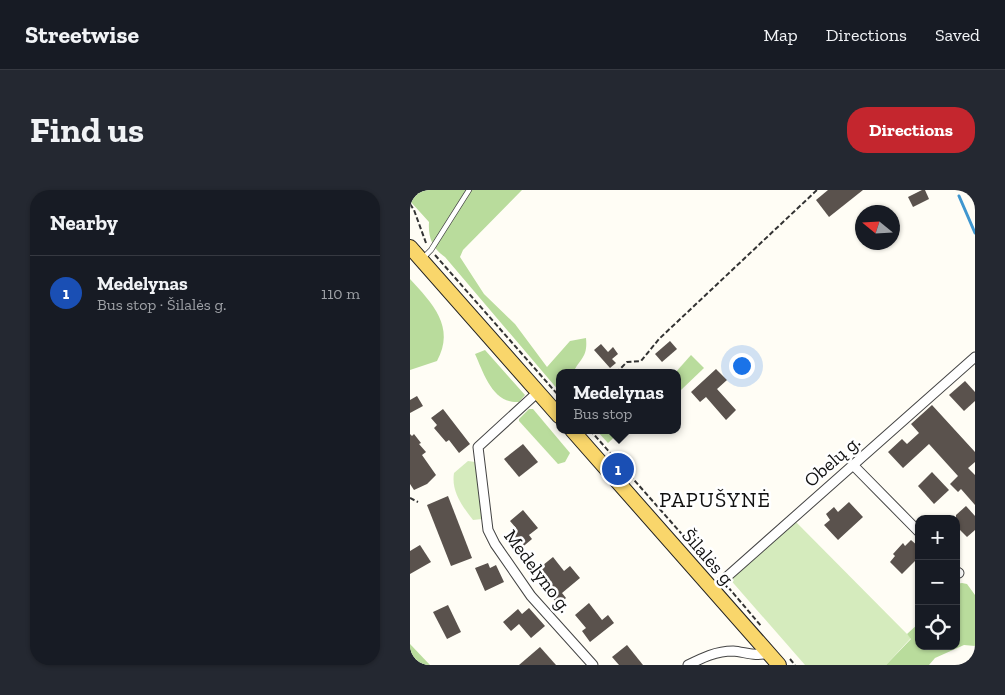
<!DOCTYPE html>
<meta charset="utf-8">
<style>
:root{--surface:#171b24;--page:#242831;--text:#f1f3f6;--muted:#9ea1a6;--line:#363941;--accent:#c4262e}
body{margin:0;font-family:"Zilla Slab",serif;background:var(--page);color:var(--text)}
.controls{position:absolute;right:15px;bottom:15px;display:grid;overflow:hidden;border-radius:10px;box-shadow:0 1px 4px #0004}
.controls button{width:45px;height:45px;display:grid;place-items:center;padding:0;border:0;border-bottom:1px solid var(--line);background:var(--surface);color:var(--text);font:25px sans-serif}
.compass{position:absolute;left:445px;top:15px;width:45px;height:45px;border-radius:50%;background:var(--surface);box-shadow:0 1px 4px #0004;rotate:288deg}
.you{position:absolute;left:331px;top:175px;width:18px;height:18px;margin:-12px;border:4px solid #fff;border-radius:50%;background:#1a73e8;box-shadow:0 0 0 8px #1a73e833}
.badge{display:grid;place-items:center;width:32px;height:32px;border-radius:50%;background:var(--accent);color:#fff;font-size:16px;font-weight:700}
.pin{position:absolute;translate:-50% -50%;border:2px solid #fff;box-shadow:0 1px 5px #0006}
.popup{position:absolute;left:146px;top:179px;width:125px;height:65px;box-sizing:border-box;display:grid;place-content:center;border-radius:10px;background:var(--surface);filter:drop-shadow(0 1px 4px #0005);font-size:16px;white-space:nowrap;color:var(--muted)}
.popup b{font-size:19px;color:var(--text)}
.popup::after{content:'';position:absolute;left:50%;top:100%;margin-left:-10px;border:10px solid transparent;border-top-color:var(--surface)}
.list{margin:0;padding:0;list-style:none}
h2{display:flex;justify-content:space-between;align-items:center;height:65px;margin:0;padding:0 20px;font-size:21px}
h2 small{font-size:16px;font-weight:400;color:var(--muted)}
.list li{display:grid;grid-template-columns:32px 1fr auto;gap:15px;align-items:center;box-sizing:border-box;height:75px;padding:0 20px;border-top:1px solid var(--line)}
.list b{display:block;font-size:19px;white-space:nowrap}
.list p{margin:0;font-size:16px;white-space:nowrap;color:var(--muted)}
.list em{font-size:16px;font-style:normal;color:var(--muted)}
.icon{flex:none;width:28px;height:28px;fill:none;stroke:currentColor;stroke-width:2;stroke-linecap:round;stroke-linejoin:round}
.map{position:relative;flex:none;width:565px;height:475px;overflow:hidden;border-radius:20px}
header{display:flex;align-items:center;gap:30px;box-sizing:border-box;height:70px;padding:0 25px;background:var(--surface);border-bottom:1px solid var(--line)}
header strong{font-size:24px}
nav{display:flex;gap:28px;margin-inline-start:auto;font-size:18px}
.intro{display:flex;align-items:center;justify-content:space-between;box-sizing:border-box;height:120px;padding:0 30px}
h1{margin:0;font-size:35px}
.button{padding:12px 22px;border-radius:20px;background:var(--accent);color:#fff;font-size:18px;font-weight:700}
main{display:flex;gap:30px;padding:0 30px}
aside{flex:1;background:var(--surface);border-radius:20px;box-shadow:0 1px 4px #0004}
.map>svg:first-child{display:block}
.green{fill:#d5ebbd}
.forest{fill:#b9dc9c}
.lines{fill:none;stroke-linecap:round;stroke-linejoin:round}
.stream{stroke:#3f96cf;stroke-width:3}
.building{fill:#5a524d}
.lane-casing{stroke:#444;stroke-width:6}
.street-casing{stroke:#444;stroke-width:11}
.primary-casing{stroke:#222;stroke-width:16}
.path{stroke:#333;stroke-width:2;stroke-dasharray:5 2.5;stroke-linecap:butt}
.lane{stroke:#fff;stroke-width:4.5}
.street{stroke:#fff;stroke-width:9}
.primary{stroke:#f9d66b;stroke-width:14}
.labels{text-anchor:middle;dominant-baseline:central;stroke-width:5;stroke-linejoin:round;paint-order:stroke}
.street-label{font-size:19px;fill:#111;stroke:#fff}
.quarter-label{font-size:21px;letter-spacing:1px;fill:#111;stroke:#fff}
</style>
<header>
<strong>Streetwise</strong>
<nav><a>Map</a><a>Directions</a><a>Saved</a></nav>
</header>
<div class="intro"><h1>Find us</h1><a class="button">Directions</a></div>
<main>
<aside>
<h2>Nearby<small></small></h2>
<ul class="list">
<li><span class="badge" style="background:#1a4fb4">1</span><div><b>Medelynas</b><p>Bus stop · Šilalės g.</p></div><em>110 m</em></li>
</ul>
</aside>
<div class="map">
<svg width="565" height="475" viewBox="0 0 565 475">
<rect width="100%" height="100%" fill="#fffdf5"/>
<g class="green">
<path d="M 58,271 L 65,272 L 72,329 L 63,330 C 52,316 41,301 44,283 Z"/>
<path d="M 382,328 L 501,448 L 476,475 L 395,475 L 318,387 Z"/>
</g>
<g class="forest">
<path d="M 0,0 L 112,0 L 53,60 L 50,67 L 74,104 L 105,134 L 137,177 L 160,151 L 176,148 C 178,168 170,168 163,183 L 149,183 L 149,201 L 35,67 C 22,58 18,47 19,32 L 0,11 Z"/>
<path d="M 0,89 C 22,113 46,137 27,171 L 0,180 Z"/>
<path d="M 75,160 L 115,205 L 109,212 C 83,214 74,184 65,164 Z"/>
<path d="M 281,165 L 294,178 L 271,200 L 267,196 L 265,183 Z"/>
<path d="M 119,219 L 123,219 L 160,263 L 155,272 L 148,274 L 109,231 L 109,229 Z"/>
<path d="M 186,240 L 212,240 L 198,253 Z"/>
<path d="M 552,393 L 557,394 L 565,405 L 565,456 L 554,455 L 525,468 L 519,475 L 476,475 L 501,449 L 497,444 L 509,433 L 509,456 L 546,456 L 546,394 Z"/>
<path d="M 0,454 L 20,475 L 0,475 Z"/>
</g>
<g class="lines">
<path class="stream" d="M 549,6 L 565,43"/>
</g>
<g class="building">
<path d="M 418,0 L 453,0 L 419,27 L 406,10 Z"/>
<path d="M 512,0 L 515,0 L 519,9 L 503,17 L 498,7 Z"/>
<path d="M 260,151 L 267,159 L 252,172 L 245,164 Z"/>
<path d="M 191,154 L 198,162 L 203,157 L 208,164 L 202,169 L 206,173 L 200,178 L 184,160 Z"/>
<path d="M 306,179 L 317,190 L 307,199 L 326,220 L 316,230 L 296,207 L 290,212 L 281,202 Z"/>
<path d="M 555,191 L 565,202 L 565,211 L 554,221 L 539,205 Z"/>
<path d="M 7,206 L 13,216 L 0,223 L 0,210 Z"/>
<path d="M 522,215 L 565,262 L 565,272 L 558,278 L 565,285 L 565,315 L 551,299 L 548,302 L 540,294 L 548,286 L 519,254 L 493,278 L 478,262 L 492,249 L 497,254 L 509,243 L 501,234 Z"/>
<path d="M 33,219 L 60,254 L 49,263 L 39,250 L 36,252 L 24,238 L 27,235 L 21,228 Z"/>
<path d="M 0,244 L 2,246 L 4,244 L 11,253 L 9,254 L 16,262 L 12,265 L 26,285 L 17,294 L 4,300 L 0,294 Z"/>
<path d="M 113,254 L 128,272 L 109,287 L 94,269 Z"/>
<path d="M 522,282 L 539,300 L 524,314 L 508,296 Z"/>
<path d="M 38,306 L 62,368 L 41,376 L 17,315 Z"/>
<path d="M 439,312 L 453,327 L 428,350 L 414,335 L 420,330 L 416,324 L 424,317 L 428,322 Z"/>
<path d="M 556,316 L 565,326 L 565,340 L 557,347 L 546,336 L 546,325 Z"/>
<path d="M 113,320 L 128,338 L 119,345 L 122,349 L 109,360 L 97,345 L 106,338 L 100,331 Z"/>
<path d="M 501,350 L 509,357 L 509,367 L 492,384 L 480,372 L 485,366 L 483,364 L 493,353 L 495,356 Z"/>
<path d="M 10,355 L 21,372 L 0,384 L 0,361 Z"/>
<path d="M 143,367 L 154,381 L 160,376 L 170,388 L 152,403 L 156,408 L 148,415 L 135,398 L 139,394 L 127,380 Z"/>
<path d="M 78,373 L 80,378 L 86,375 L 94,392 L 75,401 L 65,378 Z"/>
<path d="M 179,413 L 192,430 L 198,425 L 204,433 L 180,452 L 172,441 L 176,438 L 165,425 Z"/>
<path d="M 38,415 L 51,442 L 37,449 L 23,422 Z"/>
<path d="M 119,418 L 135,436 L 121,448 L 109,434 L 101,441 L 93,432 L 108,419 L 112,424 Z"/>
<path d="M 217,455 L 233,475 L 209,475 L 202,467 Z"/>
<path d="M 130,457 L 146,475 L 109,475 Z"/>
</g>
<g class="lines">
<g class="lane-casing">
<path id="lane" d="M 12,69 L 21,60 L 59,0"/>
</g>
<g class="street-casing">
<g id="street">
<path d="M 128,202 L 68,257 L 78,340 L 85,354 L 121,406 L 183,475"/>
<path d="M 443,275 L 509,342"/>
<path d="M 546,381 L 549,383"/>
<path d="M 302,400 L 565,167"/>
<path d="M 278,475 C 292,468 306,461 323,461 C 335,462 346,467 358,463"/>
</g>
</g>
<g class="primary-casing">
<g id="primary">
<path d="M 0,57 L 149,226"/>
<path d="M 162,240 L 369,475"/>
</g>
</g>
<g class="path">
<path d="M 0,14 L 4,20 L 16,53"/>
<path d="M 25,65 L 149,206"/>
<path d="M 206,183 L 217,172 L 231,171 L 249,149 L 407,0"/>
<path d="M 180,240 L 307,384"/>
<path d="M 0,308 L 8,312"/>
<path d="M 318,397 L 352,437"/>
<path d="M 380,469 L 385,475"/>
</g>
<use href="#lane" class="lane"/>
<use href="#street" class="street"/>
<use href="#primary" class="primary"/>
</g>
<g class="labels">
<g class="street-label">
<text transform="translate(422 271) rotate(-41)">Obelų g.</text>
<text transform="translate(299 368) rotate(49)">Šilalės g.</text>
<text transform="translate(128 381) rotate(53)">Medelyno g.</text>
</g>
<g class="quarter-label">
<text x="305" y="309">PAPUŠYNĖ</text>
</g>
</g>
</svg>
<div class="controls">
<button>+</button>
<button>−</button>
<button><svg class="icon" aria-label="locate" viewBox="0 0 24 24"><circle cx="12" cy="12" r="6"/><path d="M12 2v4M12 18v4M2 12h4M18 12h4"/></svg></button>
</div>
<svg class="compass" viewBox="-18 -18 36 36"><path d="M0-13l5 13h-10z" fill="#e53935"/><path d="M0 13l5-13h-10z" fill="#9ea1a6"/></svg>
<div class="you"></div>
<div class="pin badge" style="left:208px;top:279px;background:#1a4fb4">1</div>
<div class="popup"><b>Medelynas</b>Bus stop</div>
</div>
</main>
